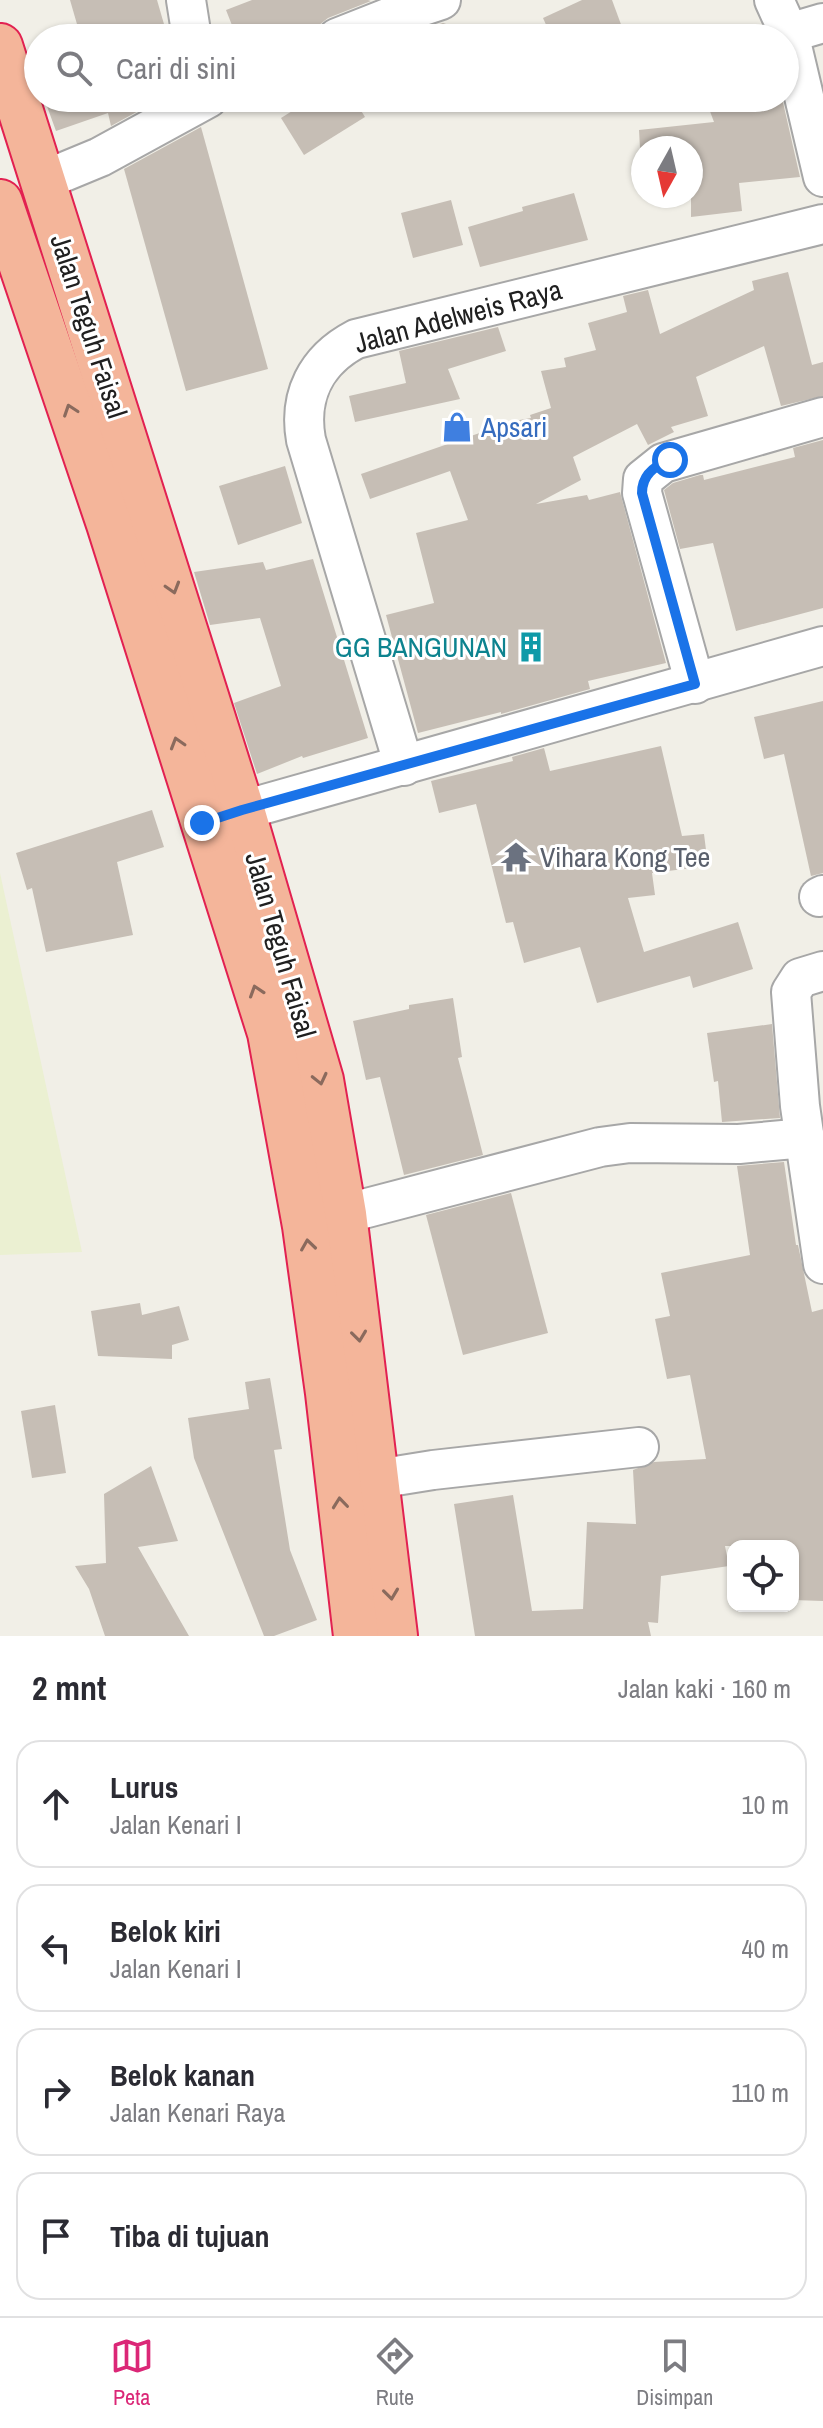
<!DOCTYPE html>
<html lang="id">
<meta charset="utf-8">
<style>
:root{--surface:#fff;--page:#f2f2f3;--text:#2b2b33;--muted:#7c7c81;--line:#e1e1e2;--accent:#db2777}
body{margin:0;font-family:"Archivo Narrow",sans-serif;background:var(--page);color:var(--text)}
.controls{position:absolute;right:24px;bottom:24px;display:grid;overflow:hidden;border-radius:16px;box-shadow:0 2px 6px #0004}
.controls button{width:72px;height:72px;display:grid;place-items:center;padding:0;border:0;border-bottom:2px solid var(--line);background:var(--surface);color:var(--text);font:40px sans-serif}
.compass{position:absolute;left:631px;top:136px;width:72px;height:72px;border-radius:50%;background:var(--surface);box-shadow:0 2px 6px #0004;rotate:188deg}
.stop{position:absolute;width:24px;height:24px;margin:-18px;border:6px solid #1a73e8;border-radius:50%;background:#fff}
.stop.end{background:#1a73e8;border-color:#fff;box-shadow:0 2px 8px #0008}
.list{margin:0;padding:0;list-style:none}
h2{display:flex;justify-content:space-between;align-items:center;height:104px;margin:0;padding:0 32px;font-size:34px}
h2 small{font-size:26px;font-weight:400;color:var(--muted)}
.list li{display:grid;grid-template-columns:52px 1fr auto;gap:24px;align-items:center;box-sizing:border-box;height:128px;margin:0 16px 16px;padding:0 16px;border:2px solid var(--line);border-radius:24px}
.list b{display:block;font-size:30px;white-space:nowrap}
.list p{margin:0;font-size:26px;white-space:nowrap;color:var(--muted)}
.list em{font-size:26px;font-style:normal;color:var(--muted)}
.icon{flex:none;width:44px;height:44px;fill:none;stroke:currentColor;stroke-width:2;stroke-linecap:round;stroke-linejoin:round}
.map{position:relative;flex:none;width:823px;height:1636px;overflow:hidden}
.search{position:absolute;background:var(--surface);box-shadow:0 2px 6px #0004;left:24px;right:24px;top:24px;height:88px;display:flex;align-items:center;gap:20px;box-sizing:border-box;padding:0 28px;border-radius:44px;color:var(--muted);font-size:30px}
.sheet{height:680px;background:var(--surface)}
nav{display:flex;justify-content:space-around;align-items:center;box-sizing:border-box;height:112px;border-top:2px solid var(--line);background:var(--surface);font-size:22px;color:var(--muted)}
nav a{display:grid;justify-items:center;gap:4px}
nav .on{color:var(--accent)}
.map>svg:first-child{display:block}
.farmland{fill:#ebf0d2}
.building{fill:#c6beb5}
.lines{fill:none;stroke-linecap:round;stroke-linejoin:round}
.minor-casing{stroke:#a7a7a7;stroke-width:42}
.trunk-casing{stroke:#e22151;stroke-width:48}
.minor{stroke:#fff;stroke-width:38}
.trunk{stroke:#f4b59a;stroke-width:44}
.oneway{stroke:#8a6a5d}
.route{stroke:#1a73e8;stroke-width:10}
.labels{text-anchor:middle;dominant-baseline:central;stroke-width:6;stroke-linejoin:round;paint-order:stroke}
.street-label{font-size:28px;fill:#202020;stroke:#fff}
.shop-label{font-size:28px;fill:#366cbe;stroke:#fff;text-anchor:start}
.culture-label{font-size:28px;fill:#0d838f;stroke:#fff;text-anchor:end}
.worship-label{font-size:28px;fill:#5b616d;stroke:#fff;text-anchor:start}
</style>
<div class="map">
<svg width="823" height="1636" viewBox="0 0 823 1636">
<rect width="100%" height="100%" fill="#f1efe7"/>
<path class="farmland" d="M 0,873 L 82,1252 L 0,1255 Z"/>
<g class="building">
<path d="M 70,0 L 157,0 L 168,38 L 81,38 Z"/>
<path d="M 252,0 L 368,0 L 371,1 L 328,18 L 319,25 L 316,38 L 237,38 L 226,10 Z"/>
<path d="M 582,0 L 612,0 L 626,38 L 552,38 L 543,18 Z"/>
<path d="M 443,23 L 472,32 L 471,38 L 397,38 Z"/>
<path d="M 44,98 L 162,98 L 111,126 L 108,113 L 56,131 Z"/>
<path d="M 313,98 L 353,98 L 365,117 L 304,155 L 281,118 Z"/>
<path d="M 705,98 L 782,98 L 800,177 L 739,183 L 742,211 L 691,217 L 691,148 L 640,148 L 639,130 L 714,122 Z"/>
<path d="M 201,127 L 268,369 L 186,391 L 124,169 Z"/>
<path d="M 574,193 L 588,240 L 480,267 L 468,227 L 523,211 L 522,207 Z"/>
<path d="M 451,200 L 463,245 L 413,258 L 401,213 Z"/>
<path d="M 788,272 L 812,365 L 823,362 L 823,396 L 781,406 L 764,346 L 696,377 L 708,416 L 671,427 L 674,432 L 648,445 L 637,424 L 573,457 L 581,480 L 536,504 L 587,495 L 589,500 L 620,492 L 666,663 L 588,681 L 590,689 L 501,714 L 501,712 L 418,733 L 386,615 L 434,603 L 416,533 L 468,520 L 450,471 L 370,499 L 361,474 L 514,421 L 531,418 L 530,415 L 551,408 L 541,371 L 566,367 L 564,358 L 596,350 L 588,323 L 627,312 L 623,296 L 648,290 L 660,334 L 754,290 L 752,281 Z"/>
<path d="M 498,327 L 506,351 L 448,369 L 460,399 L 355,422 L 349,396 L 406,383 L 399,351 Z"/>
<path d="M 823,440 L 823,608 L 736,631 L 713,543 L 680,549 L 664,490 L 673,483 L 700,475 L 703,475 L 704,480 L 795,457 L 793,448 Z"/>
<path d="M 285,466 L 302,523 L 238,545 L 219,486 Z"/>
<path d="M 313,559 L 368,738 L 303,758 L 302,756 L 257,774 L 234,703 L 281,686 L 260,618 L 210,625 L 194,572 L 263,562 L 266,570 Z"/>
<path d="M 823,701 L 823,873 L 811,876 L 784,754 L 764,759 L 754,717 Z"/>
<path d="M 661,746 L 682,836 L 704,834 L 708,866 L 652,873 L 655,895 L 628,898 L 644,952 L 738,922 L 753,969 L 693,988 L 690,976 L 597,1003 L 580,947 L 524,963 L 513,922 L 506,923 L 476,804 L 439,813 L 431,781 L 513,761 L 512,757 L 544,748 L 550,771 Z"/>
<path d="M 152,810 L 164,847 L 117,862 L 133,935 L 46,952 L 32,888 L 27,890 L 16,853 Z"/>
<path d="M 453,998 L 462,1057 L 458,1058 L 483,1155 L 404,1175 L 380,1077 L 366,1080 L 353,1021 L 409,1009 L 409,1005 Z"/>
<path d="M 772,1024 L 780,1118 L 722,1122 L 718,1081 L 714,1082 L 707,1033 Z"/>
<path d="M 784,1162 L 796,1245 L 798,1245 L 812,1312 L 823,1309 L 823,1601 L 793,1600 L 793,1546 L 725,1546 L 729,1566 L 661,1576 L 658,1623 L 648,1622 L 651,1636 L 475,1636 L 454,1504 L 513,1495 L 532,1611 L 583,1609 L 587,1522 L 636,1524 L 633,1470 L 654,1462 L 706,1459 L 690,1375 L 667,1379 L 655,1319 L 670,1316 L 661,1273 L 750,1255 L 737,1166 Z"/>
<path d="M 511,1193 L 548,1333 L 463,1355 L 426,1215 Z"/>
<path d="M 140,1303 L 142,1315 L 179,1306 L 189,1340 L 172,1345 L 172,1359 L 98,1356 L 91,1311 Z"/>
<path d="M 270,1378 L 282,1449 L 274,1450 L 290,1550 L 317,1620 L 274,1636 L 264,1636 L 194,1458 L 188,1418 L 249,1409 L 245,1382 Z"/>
<path d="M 55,1405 L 66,1473 L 32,1478 L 21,1411 Z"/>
<path d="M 151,1466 L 178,1541 L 138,1547 L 189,1636 L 105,1636 L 89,1589 L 75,1566 L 106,1563 L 104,1494 Z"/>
</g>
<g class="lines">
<g class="minor-casing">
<g id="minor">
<path d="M 186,0 L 192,38"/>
<path d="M 774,0 L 789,33 L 823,177"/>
<path d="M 789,33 L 823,23"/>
<path d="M 337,38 L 390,17 L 441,0"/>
<path d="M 42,181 L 100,157 L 208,98"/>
<path d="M 695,684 L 642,493 L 643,479 L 663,463 L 823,417"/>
<path d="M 404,766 L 306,440 C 298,396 316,360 356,339 L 823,224"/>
<path d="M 212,819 L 823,646"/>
<path d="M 819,897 L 823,895"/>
<path d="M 823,971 L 800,978 L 791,992 L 800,1106 L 823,1264"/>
<path d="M 344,1214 L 600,1147 L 630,1143 L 739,1144 L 805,1138"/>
<path d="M 377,1479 L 433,1470 L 639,1447"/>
</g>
</g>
<g class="trunk-casing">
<g id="trunk">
<path d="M 0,46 L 242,810 L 321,1080 L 344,1214 L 395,1636"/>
<path d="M 0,202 L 109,524 L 270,1033 L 305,1226 L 328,1393 L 356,1636"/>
</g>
</g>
<use href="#minor" class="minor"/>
<use href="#trunk" class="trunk"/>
</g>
<defs><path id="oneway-chevron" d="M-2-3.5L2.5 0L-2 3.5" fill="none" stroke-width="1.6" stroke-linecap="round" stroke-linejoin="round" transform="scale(2)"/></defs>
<g class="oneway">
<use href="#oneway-chevron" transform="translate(70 410) rotate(-109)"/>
<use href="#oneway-chevron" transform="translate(173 588) rotate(73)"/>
<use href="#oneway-chevron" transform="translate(177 743) rotate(-107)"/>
<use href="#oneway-chevron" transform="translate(256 991) rotate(-108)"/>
<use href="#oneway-chevron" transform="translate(320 1079) rotate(77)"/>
<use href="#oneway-chevron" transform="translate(308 1245) rotate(-98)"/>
<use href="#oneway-chevron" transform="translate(359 1336) rotate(83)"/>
<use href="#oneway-chevron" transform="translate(340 1503) rotate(-96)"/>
<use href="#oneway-chevron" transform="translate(391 1594) rotate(83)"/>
</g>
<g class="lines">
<path class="route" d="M 202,823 L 242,810 L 695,684 L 642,493 C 642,475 654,466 670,460"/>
</g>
<defs>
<g id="shop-bare" transform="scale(2.4)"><path d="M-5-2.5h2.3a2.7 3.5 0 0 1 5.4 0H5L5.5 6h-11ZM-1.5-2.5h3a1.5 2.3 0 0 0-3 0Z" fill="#3f7fe0" stroke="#fff" stroke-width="2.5" paint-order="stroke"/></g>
<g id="building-bare" transform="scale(2.4)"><path d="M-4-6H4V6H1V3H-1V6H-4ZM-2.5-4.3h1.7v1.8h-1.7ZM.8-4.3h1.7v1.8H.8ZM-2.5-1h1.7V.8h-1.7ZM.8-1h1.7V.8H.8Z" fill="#0f9aa8" stroke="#fff" stroke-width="2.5" paint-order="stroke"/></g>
<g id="temple-bare" transform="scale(2.4)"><path d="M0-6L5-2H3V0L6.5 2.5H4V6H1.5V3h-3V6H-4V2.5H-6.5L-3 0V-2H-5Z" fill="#6b7280" stroke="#fff" stroke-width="2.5" paint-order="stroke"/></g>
</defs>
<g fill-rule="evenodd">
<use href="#shop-bare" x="457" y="427"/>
<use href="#building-bare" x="531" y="647"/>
<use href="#temple-bare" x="516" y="857"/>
</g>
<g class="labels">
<g class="street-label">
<text transform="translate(458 316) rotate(-15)">Jalan Adelweis Raya</text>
<text transform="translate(89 326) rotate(72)">Jalan Teguh Faisal</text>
<text transform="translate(281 945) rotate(74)">Jalan Teguh Faisal</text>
</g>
<g class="shop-label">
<text x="481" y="427">Apsari</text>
</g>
<g class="culture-label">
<text x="507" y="647">GG BANGUNAN</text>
</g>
<g class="worship-label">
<text x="540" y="857">Vihara Kong Tee</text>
</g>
</g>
</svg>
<div class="controls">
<button><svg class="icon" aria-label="locate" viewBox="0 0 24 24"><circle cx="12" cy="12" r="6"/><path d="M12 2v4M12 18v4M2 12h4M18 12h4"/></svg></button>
</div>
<svg class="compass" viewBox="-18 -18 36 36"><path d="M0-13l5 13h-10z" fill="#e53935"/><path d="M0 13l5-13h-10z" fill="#7c7c81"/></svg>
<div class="stop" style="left:670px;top:460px"></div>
<div class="stop end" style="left:202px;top:823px"></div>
<div class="search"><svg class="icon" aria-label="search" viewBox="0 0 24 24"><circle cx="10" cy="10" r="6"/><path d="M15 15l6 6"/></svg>Cari di sini</div>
</div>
<section class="sheet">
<h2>2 mnt<small>Jalan kaki · 160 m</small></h2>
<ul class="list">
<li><svg class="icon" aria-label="ahead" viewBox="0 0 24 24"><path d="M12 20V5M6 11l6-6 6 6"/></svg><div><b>Lurus</b><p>Jalan Kenari I</p></div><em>10 m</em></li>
<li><svg class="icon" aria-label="left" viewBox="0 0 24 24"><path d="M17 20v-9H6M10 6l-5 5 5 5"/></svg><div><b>Belok kiri</b><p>Jalan Kenari I</p></div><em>40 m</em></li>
<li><svg class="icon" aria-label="right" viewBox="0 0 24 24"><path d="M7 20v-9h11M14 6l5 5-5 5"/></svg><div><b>Belok kanan</b><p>Jalan Kenari Raya</p></div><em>110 m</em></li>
<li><svg class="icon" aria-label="arrive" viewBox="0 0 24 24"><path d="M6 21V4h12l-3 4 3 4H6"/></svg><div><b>Tiba di tujuan</b></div></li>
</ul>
</section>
<nav>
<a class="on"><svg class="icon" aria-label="map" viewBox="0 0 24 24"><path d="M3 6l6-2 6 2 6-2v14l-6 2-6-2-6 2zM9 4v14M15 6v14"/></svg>Peta</a>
<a><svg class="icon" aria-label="directions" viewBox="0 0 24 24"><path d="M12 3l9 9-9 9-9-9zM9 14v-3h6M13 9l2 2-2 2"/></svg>Rute</a>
<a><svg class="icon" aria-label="saved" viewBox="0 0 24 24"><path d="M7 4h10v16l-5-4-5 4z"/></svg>Disimpan</a>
</nav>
